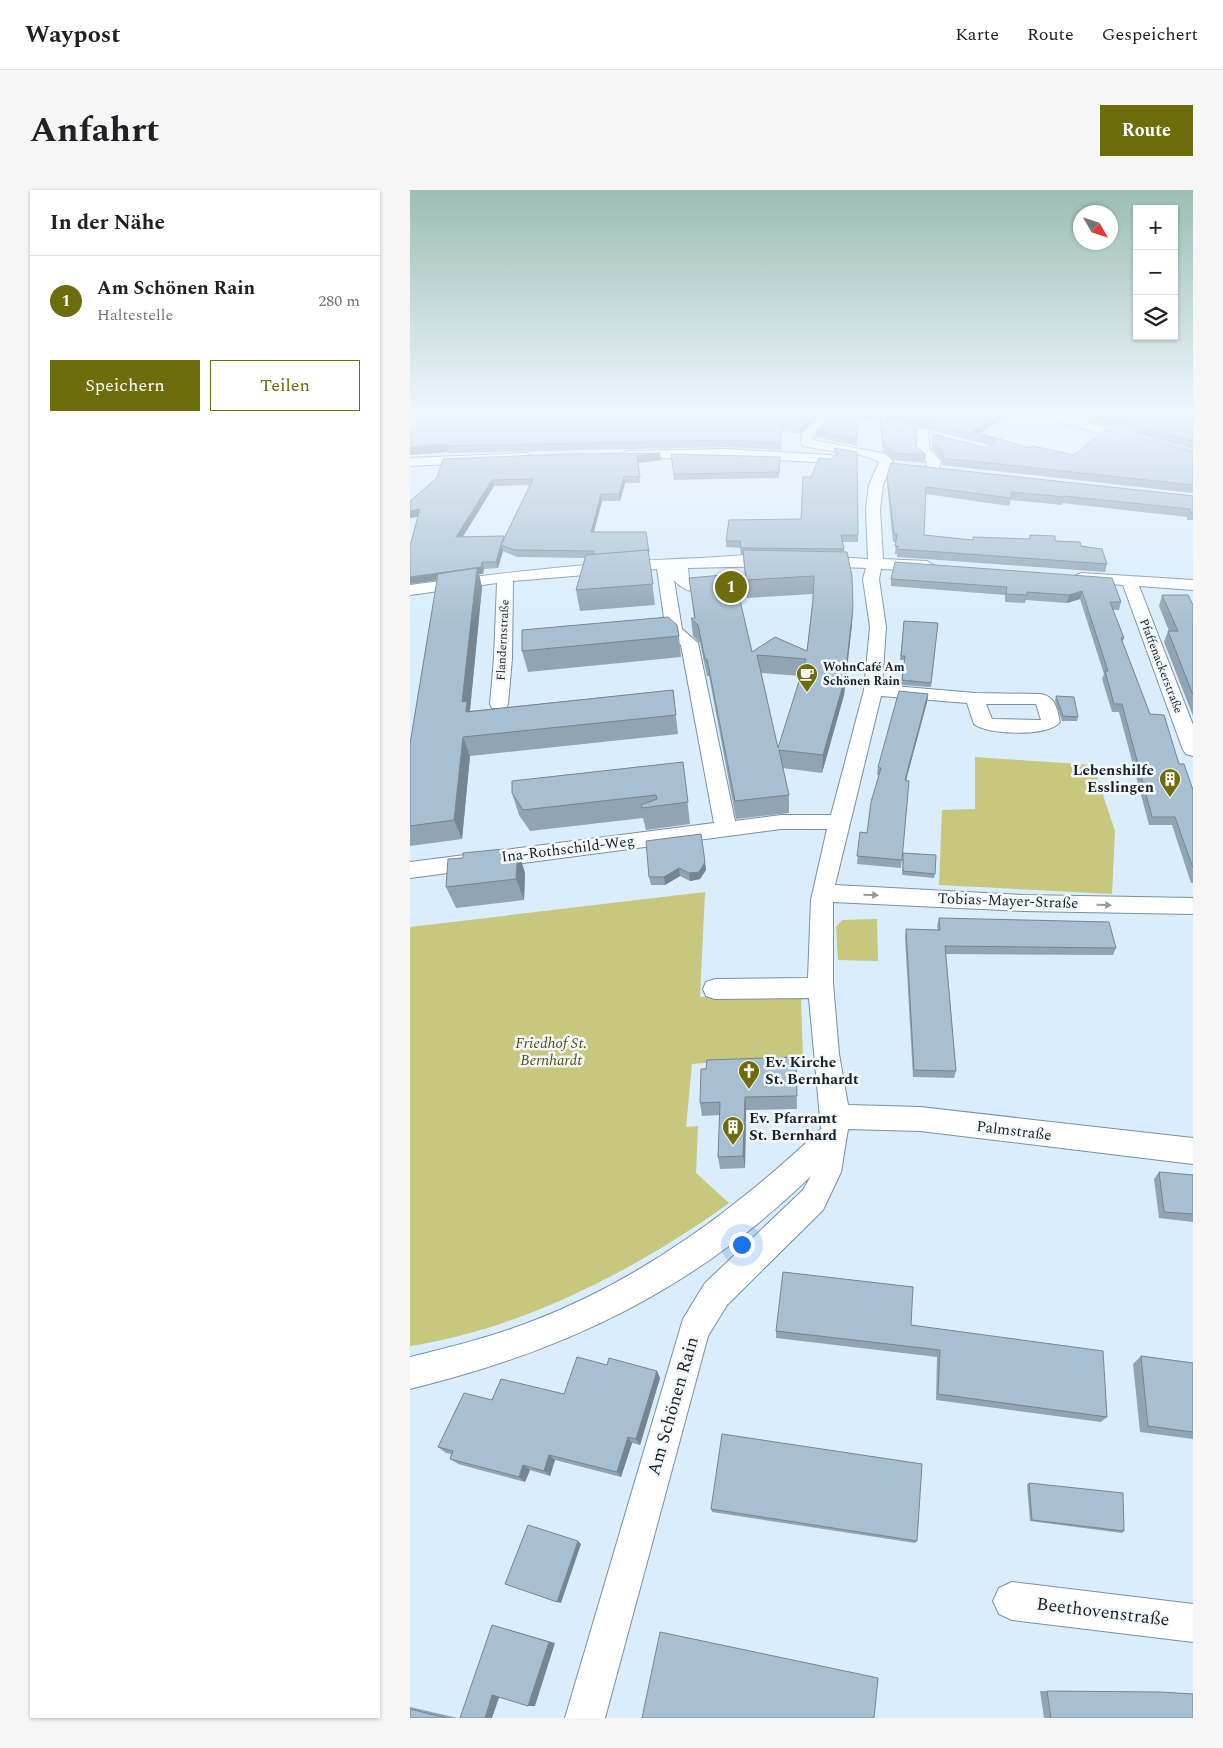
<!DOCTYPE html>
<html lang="de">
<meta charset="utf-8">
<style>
:root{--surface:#fff;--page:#f6f6f6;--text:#202124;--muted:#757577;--line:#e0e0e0;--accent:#6e6d0d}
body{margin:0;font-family:Spectral,serif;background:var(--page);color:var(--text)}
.controls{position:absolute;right:15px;top:15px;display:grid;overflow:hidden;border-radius:0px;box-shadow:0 1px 4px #0004}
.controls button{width:45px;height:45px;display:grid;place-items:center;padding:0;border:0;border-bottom:1px solid var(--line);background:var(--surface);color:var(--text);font:25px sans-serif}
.compass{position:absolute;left:663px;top:15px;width:45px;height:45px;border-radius:50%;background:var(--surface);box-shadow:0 1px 4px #0004;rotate:129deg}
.you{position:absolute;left:331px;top:1054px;width:18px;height:18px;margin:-12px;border:4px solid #fff;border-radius:50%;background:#1a73e8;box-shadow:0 0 0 8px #1a73e833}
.badge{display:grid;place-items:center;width:32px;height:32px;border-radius:50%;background:var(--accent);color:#fff;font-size:16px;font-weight:700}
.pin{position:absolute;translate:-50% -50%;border:2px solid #fff;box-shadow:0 1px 5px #0006}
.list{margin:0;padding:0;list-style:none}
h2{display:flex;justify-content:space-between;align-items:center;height:65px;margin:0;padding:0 20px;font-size:21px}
h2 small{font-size:16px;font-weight:400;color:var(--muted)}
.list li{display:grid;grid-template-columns:32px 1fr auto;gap:15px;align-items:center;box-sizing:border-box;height:90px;padding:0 20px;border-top:1px solid var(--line)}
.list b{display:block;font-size:19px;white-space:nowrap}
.list p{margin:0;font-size:16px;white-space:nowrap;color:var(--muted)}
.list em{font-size:16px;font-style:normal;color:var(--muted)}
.actions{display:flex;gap:10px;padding:15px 20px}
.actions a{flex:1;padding:11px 0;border:1px solid var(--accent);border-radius:0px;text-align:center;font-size:18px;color:var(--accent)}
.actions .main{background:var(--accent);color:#fff}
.icon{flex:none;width:28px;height:28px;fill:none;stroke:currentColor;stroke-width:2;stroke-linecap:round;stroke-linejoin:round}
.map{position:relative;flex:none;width:783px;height:1528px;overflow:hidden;border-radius:0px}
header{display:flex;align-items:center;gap:30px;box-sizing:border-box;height:70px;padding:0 25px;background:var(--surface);border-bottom:1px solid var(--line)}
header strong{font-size:24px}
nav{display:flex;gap:28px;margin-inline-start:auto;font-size:18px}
.intro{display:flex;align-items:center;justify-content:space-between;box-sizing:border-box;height:120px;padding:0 30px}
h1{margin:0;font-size:35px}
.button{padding:12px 22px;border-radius:0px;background:var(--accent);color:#fff;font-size:18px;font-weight:700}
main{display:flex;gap:30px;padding:0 30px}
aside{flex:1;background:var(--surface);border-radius:0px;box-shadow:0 1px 4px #0004}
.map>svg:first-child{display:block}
.green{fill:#c7c77d}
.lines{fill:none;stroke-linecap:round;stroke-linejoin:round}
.minor-casing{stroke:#7890a0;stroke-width:2}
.minor{fill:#fff;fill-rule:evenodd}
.wall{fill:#90a4b4;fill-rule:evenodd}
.shaded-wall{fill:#758692}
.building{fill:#a7bfd1;stroke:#758692;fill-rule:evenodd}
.oneway{fill:#979b9e}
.labels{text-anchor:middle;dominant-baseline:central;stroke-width:5;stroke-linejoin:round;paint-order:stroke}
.far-street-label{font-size:12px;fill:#172027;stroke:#f3f8fc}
.far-poi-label{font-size:12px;font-weight:bold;fill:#172027;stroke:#f3f8fc;text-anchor:start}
.poi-label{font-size:15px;font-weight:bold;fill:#172027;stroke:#f3f8fc;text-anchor:start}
.street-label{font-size:15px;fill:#172027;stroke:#f3f8fc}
.park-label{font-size:15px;font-style:italic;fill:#535201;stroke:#f3f8fc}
.near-street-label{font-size:18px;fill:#172027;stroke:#f3f8fc}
</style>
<header>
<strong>Waypost</strong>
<nav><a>Karte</a><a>Route</a><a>Gespeichert</a></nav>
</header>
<div class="intro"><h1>Anfahrt</h1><a class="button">Route</a></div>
<main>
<aside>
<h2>In der Nähe<small></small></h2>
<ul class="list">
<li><span class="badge">1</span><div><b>Am Schönen Rain</b><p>Haltestelle</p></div><em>280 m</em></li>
</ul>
<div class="actions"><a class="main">Speichern</a><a>Teilen</a></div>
</aside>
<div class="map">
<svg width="783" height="1528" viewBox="0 0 783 1528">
<rect width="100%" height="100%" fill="#d9edfc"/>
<g class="green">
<path d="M 565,567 L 683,575 L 705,641 L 702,704 L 529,695 L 532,620 L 565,619 Z"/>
<path d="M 295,702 L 290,807 L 391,805 L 393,868 C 356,870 319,870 282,874 L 276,937 L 288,936 L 286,983 L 319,1013 C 228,1079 112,1139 0,1156 L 0,737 Z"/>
<path d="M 467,729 L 468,771 L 428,770 L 426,737 L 432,730 Z"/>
</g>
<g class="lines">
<g class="minor-casing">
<g id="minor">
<path d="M 417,223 L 432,223 L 403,247 L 403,250 L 466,262 L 475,264 L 483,271 L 473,295 L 470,319 L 473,369 L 517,371 L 525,376 L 517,381 L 471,379 L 469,389 L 476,437 L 472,495 L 565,503 L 631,504 C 646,507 647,519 650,532 C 640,547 577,545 564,534 L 557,513 L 471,506 L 425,695 L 613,705 L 783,708 L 783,724 L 613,721 L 423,712 L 423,793 L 429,864 L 438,915 L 510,917 L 783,948 L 783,974 L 510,941 L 438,939 L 431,982 L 413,1020 L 317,1115 L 298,1146 L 195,1528 L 155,1528 L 273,1129 L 295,1093 L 393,1000 L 401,986 C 285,1099 156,1161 0,1199 L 0,1167 C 40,1157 81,1147 120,1132 C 231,1090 325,1020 411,939 L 399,808 L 305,809 L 296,806 L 293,799 L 296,792 L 305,789 L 398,788 L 401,710 L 417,639 L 371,639 L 0,688 L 0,672 L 304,633 L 271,455 L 256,441 L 247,379 L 103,391 L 102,468 L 98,514 L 96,518 L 82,518 L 80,514 L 84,468 L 87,393 L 0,405 L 0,395 C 97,382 194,371 292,368 C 316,367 350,362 372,368 L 375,371 L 372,374 L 367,376 L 278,378 L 279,388 C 291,398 312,384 320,395 L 318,398 C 300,403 277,407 264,390 L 272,439 L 288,453 L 325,631 L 371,625 L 421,625 L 454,500 L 460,437 L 453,389 L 456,378 L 408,376 L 400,371 L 408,366 L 458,369 L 456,319 L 459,295 L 469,272 C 450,260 415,263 392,255 L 391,252 L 392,243 ZM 576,514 L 626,514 L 631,530 L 582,529 Z"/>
<path d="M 624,223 L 644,223 L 783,261 L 783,269 L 626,226 Z"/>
<path d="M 481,232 L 518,240 L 520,260 L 531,271 L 528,283 L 518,283 L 516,280 L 517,272 L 506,261 L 508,245 L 477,239 L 475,236 Z"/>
<path d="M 317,259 L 421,265 L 428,269 L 421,273 L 317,267 L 217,269 L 210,265 L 217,261 Z"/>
<path d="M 116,263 L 123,267 L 121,270 L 0,276 L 0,268 Z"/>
<path d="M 672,383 L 783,390 L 783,400 L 729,396 L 783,535 L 783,566 L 776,564 L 773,560 L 713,395 L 666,391 L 664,388 L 666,385 Z"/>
<path d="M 602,1392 L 783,1414 L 783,1452 L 602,1430 L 589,1424 L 583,1411 L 589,1398 Z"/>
</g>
</g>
<use href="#minor" class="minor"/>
</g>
<g class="wall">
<path d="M 414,223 L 390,244 L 372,240 L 371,260 L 317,257 L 38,263 L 38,262 L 0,265 L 0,239 Z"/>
<path d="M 426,223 L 597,223 L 596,227 L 569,244 L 619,258 L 664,265 L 783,262 L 783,303 L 532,275 L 532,270 L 522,259 L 523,244 L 576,258 L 580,255 L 481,230 L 477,233 L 505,255 L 516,265 L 515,273 L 483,270 L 473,262 L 469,229 L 447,231 L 447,256 L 406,247 L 406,240 Z"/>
<path d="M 783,223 L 783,259 L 685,232 L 687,225 Z"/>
<path d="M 424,258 L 447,262 L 448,352 L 432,352 L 434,359 L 442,434 L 434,505 L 412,583 L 373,578 L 379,605 L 379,623 L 326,629 L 299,486 L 297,486 L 290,453 L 283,446 L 281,428 L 284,428 L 279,388 L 342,462 L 397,461 L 403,404 L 337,408 L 333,365 L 331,365 L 330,358 L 316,357 L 316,351 L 391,329 L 401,287 L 421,269 L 426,266 L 424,264 ZM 351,483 L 391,486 L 368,558 Z"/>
<path d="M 250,263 L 251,270 L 228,273 L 230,293 L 215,293 L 210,311 L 192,311 L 184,342 L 236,342 L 245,415 L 170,421 L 166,400 L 175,368 L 107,367 L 93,361 L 88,378 L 74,379 L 73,384 L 69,384 L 72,397 L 60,520 L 60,521 L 263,500 L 268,544 L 60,566 L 52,649 L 0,656 L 0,554 L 27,390 L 8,326 L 0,328 L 27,288 ZM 120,295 L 94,348 L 94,346 L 53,347 L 84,296 Z"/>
<path d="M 261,264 L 370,272 L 369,288 L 264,290 Z"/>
<path d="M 477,286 L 783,306 L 783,330 L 777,330 L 777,327 L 652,313 L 652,315 L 601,310 L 599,316 L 516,304 L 514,345 L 563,350 L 619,349 L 620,345 L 671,356 L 697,374 L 695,382 L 487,367 L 487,364 L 485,364 L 486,352 L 483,352 L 477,294 Z"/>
<path d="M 702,388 L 711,412 L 709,420 L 703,420 L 714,448 L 712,453 L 740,524 L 769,574 L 783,600 L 783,693 L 781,693 L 762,635 L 739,635 L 709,522 L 702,522 L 692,489 L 694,484 L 670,409 L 657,413 L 616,410 L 615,413 L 595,412 L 595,405 L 481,396 L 481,389 Z"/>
<path d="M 752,405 L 783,415 L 783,526 L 754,452 L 758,441 L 759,441 L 749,416 Z"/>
<path d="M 494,431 L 528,433 L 521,497 L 491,495 L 494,470 L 490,470 Z"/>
<path d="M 269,446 L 271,467 L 118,482 L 112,461 Z"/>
<path d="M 518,504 L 517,512 L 496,590 L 499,591 L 491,678 L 447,674 L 450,642 L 457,643 L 469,585 L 467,585 L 468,577 Z"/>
<path d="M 646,506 L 668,527 L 667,531 L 652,531 L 645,511 Z"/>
<path d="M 273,572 L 280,634 L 236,640 L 233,628 L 120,641 L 109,625 L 102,603 Z"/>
<path d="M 291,644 L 296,680 L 290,689 L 280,691 L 270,686 L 255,695 L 241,695 L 239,687 Z"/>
<path d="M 94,659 L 96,666 L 108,661 L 115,683 L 114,710 L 46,718 L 36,697 L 53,668 Z"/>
<path d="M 493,667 L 525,684 L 524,688 L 492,685 Z"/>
<path d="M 529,728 L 706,758 L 703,765 L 536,764 L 546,881 L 544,888 L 503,887 L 495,747 L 496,739 L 528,740 L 527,736 Z"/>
<path d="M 386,867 L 387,919 L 336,920 L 335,978 L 310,979 L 308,967 L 310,925 L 292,926 L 290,913 L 296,879 Z"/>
<path d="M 749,982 L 783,985 L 783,1032 L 749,1028 L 744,989 Z"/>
<path d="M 501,1135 L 697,1227 L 691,1232 L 526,1210 L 527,1167 L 366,1148 L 366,1141 Z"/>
<path d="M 731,1166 L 783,1173 L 783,1249 L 730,1242 L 723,1174 Z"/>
<path d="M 197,1175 L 247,1181 L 250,1188 L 230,1255 L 222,1253 L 211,1287 L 145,1270 L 140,1286 L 120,1280 L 115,1292 L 48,1274 L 40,1269 L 41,1264 L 36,1263 L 28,1257 L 82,1210 L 154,1204 Z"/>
<path d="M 619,1293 L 714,1341 L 712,1343 L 620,1331 L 617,1295 Z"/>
<path d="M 301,1319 L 507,1351 L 505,1353 L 302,1322 Z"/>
<path d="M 630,1501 L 740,1502 L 783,1528 L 634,1528 Z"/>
<path d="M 0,1517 L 48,1528 L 0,1528 Z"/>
</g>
<g class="shaded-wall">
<path d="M 406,223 L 414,223 L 390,244 L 390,237 Z"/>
<path d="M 482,223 L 481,230 L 473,236 L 474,228 Z"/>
<path d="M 591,223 L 597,223 L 596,227 L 568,244 L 562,241 Z"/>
<path d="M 37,254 L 36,256 L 38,262 L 0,265 L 0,257 Z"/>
<path d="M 250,263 L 251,270 L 228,273 L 227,266 Z"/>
<path d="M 214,286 L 215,293 L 210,311 L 209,304 Z"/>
<path d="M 82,290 L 84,296 L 48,354 L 46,347 Z"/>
<path d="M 191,304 L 192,311 L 182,348 L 181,342 Z"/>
<path d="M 10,319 L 13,326 L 0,328 L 0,321 Z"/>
<path d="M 91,355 L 93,361 L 88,378 L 86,372 Z"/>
<path d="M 72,372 L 74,379 L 73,384 L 69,384 L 72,397 L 60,520 L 63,530 L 58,531 L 52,512 L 66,385 L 0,394 L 0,387 Z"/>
<path d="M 672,401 L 670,409 L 657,413 L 659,405 Z"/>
<path d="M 443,417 L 442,434 L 434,505 L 412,583 L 413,565 Z"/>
<path d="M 518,504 L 517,512 L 494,598 L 495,590 Z"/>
<path d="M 53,547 L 60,566 L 52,649 L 44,630 Z"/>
<path d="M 94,659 L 101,680 L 92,667 Z"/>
<path d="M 108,661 L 115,683 L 114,710 L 106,689 Z"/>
<path d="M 295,672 L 296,680 L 290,689 L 280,691 L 279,683 Z"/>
<path d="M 269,678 L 270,686 L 255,695 L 254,687 Z"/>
<path d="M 335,907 L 336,920 L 335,978 L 333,966 Z"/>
<path d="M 247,1181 L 250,1188 L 230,1255 L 226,1249 Z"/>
<path d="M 218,1247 L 222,1253 L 211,1287 L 207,1282 Z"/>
<path d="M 139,1265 L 145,1270 L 140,1286 L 134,1281 Z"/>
<path d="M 113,1275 L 120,1280 L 115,1292 L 109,1287 Z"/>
<path d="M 168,1351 L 171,1354 L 151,1413 L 147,1412 Z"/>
<path d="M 82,1435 L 145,1453 L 125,1516 L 118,1516 Z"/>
<path d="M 82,1505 L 90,1505 L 82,1528 L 75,1528 Z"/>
</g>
<g class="building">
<path d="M 6,223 L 406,223 L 390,237 L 372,233 L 371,253 L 317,250 L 36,256 L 37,254 L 0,257 L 0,239 L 8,238 Z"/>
<path d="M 426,223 L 454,223 L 447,224 L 447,249 L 406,240 Z"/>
<path d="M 470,223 L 482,223 L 474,228 L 476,233 L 507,239 L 505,255 L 516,265 L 483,263 L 473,254 Z"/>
<path d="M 483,223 L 591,223 L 562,241 L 619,258 L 623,256 L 664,265 L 696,239 L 783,262 L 783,295 L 533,268 L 533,262 L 523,252 L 523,244 L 576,258 L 585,251 L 582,248 Z"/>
<path d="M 689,223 L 783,223 L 783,251 L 687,225 Z"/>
<path d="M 424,258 L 447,262 L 448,345 L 431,345 L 434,359 L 331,358 L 330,351 L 316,351 L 319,330 L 391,329 L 393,287 L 401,287 L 409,268 L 421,269 L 430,263 Z"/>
<path d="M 250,263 L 227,266 L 230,287 L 214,286 L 209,304 L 191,304 L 181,342 L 236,342 L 239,362 L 238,360 L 183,365 L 184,361 L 105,360 L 91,355 L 86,372 L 72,372 L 71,377 L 0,387 L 0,356 L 10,319 L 0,321 L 0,311 L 27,288 L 33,269 L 157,264 ZM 123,289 L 91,355 L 94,346 L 46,347 L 82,290 Z"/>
<path d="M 261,264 L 370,267 L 369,282 L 264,284 Z"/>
<path d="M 481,273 L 783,306 L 783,322 L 780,322 L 780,319 L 654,306 L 654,307 L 602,302 L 601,308 L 516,297 L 514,345 L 563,350 L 563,347 L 620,349 L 620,345 L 645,346 L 645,351 L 670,352 L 671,356 L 692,359 L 697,374 L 487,359 L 488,356 L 485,356 L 487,344 L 484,344 L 477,286 Z"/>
<path d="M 238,360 L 243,394 L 166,400 L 176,365 Z"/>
<path d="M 333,360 L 437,362 L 442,386 L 443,417 L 435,488 L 413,565 L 369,560 L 379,605 L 325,611 L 297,469 L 295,469 L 288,435 L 281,428 L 285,428 L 279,388 L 324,384 L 342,462 L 365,447 L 397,461 L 403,411 L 404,386 L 336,390 ZM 347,465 L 396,469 L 368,558 Z"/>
<path d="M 485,372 L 702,388 L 711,412 L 700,412 L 714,448 L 711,448 L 740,524 L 754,525 L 769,574 L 774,574 L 783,600 L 783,678 L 765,627 L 742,627 L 712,514 L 704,514 L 695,481 L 698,481 L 672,401 L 659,405 L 617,402 L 617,405 L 596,404 L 597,397 L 481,389 Z"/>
<path d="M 67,378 L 52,512 L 57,511 L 56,522 L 263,500 L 266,525 L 53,547 L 44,630 L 0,636 L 0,554 L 28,384 Z"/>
<path d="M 752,405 L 778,405 L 783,415 L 783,505 L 758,441 L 768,441 Z"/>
<path d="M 258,427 L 267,435 L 269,446 L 112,461 L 112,440 Z"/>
<path d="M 494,431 L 528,433 L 521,493 L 492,490 L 495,466 L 491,466 Z"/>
<path d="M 489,501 L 518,504 L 495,590 L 499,591 L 492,670 L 447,666 L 450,642 L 457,643 L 461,612 L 471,578 L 468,577 Z"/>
<path d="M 646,506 L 664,507 L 668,527 L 653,526 Z"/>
<path d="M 273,572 L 278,612 L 232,618 L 231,615 L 247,609 L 246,605 L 113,620 L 102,603 L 102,591 Z"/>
<path d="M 291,644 L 295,672 L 289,682 L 279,683 L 269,678 L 254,687 L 239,687 L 236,651 Z"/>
<path d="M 94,659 L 92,667 L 108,661 L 106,689 L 36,697 L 38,669 L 53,668 L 53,663 Z"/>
<path d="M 493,663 L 526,665 L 525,684 L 493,681 Z"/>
<path d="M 529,728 L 699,732 L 706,758 L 535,756 L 546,881 L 504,880 L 496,739 L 530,740 Z"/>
<path d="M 386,867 L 387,906 L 335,907 L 333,966 L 308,967 L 310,912 L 290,913 L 291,879 L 296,879 L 297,870 Z"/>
<path d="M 749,982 L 783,985 L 783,1024 L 754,1022 Z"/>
<path d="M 373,1082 L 503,1097 L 501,1135 L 693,1161 L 697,1227 L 528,1204 L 530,1160 L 366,1141 Z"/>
<path d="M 731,1166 L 783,1173 L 783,1242 L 738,1236 Z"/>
<path d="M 167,1167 L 197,1175 L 199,1168 L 247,1181 L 226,1249 L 218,1247 L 207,1282 L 139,1265 L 134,1281 L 113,1275 L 109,1287 L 40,1269 L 43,1261 L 28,1257 L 54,1203 L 82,1210 L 91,1189 L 154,1204 Z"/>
<path d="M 312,1244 L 512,1274 L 507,1351 L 301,1319 Z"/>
<path d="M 619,1293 L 713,1303 L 714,1341 L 622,1330 Z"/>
<path d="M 118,1335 L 168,1351 L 147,1412 L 95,1394 Z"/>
<path d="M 82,1435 L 139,1452 L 118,1516 L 82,1505 L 75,1528 L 50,1528 Z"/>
<path d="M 250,1442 L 468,1488 L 464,1528 L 232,1528 Z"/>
<path d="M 637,1501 L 750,1502 L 783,1504 L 783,1528 L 641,1528 Z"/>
<path d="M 0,1519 L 36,1528 L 0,1528 Z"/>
</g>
<defs><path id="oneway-solid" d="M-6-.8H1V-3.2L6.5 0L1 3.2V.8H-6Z" transform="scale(1.25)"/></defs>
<g class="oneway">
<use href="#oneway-solid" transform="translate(461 705) rotate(2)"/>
<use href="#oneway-solid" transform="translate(694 715) rotate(1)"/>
</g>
<linearGradient id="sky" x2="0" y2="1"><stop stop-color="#9cbdb4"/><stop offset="0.51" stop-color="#eef7fe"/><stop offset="1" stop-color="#eef7fe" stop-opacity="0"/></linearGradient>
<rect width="783" height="437" fill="url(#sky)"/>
<defs>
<g id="cafe-pin" transform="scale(1.125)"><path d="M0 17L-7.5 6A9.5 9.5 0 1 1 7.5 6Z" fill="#6e6d0d" stroke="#f3f8fc"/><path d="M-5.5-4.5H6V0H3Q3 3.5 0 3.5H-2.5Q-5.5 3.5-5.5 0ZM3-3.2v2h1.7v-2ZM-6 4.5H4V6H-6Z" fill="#fff"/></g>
<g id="building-pin" transform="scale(1.125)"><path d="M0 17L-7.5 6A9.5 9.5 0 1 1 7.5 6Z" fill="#6e6d0d" stroke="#f3f8fc"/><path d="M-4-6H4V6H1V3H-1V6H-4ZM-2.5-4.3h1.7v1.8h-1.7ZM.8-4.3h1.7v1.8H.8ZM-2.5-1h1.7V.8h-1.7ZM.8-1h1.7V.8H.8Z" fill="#fff"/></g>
<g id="church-pin" transform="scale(1.125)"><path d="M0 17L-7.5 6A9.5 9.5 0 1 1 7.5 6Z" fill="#6e6d0d" stroke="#f3f8fc"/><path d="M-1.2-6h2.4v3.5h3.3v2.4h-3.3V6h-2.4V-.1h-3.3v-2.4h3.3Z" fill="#fff"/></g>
</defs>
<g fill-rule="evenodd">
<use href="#cafe-pin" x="397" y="484"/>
<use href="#building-pin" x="760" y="589"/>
<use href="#church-pin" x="339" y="881"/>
<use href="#building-pin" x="323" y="937"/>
</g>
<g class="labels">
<g class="far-street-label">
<text transform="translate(93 450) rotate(-87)">Flandernstraße</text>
<text transform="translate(751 476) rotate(69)">Pfaffenackerstraße</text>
</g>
<g class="far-poi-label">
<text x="413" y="477">WohnCafé Am<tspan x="413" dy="14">Schönen Rain</tspan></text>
</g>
<g class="poi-label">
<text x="744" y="580" text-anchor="end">Lebenshilfe<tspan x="744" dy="17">Esslingen</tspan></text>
<text x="355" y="872">Ev. Kirche<tspan x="355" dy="17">St. Bernhardt</tspan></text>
<text x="339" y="928">Ev. Pfarramt<tspan x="339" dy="17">St. Bernhard</tspan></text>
</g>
<g class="street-label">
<text transform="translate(158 659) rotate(-7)">Ina-Rothschild-Weg</text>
<text transform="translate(598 711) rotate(2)">Tobias-Mayer-Straße</text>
<text transform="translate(604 941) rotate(7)">Palmstraße</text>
</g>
<g class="park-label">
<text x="141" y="853">Friedhof St.<tspan x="141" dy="17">Bernhardt</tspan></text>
</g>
<g class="near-street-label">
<text transform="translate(263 1216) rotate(-74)">Am Schönen Rain</text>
<text transform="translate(693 1422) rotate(7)">Beethovenstraße</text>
</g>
</g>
</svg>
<div class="controls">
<button>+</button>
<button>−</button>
<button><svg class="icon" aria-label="layers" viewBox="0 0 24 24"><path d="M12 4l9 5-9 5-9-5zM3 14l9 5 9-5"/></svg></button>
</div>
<svg class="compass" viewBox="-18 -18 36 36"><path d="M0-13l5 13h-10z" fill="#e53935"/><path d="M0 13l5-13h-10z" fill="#757577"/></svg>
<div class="you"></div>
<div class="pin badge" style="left:321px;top:397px">1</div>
</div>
</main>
